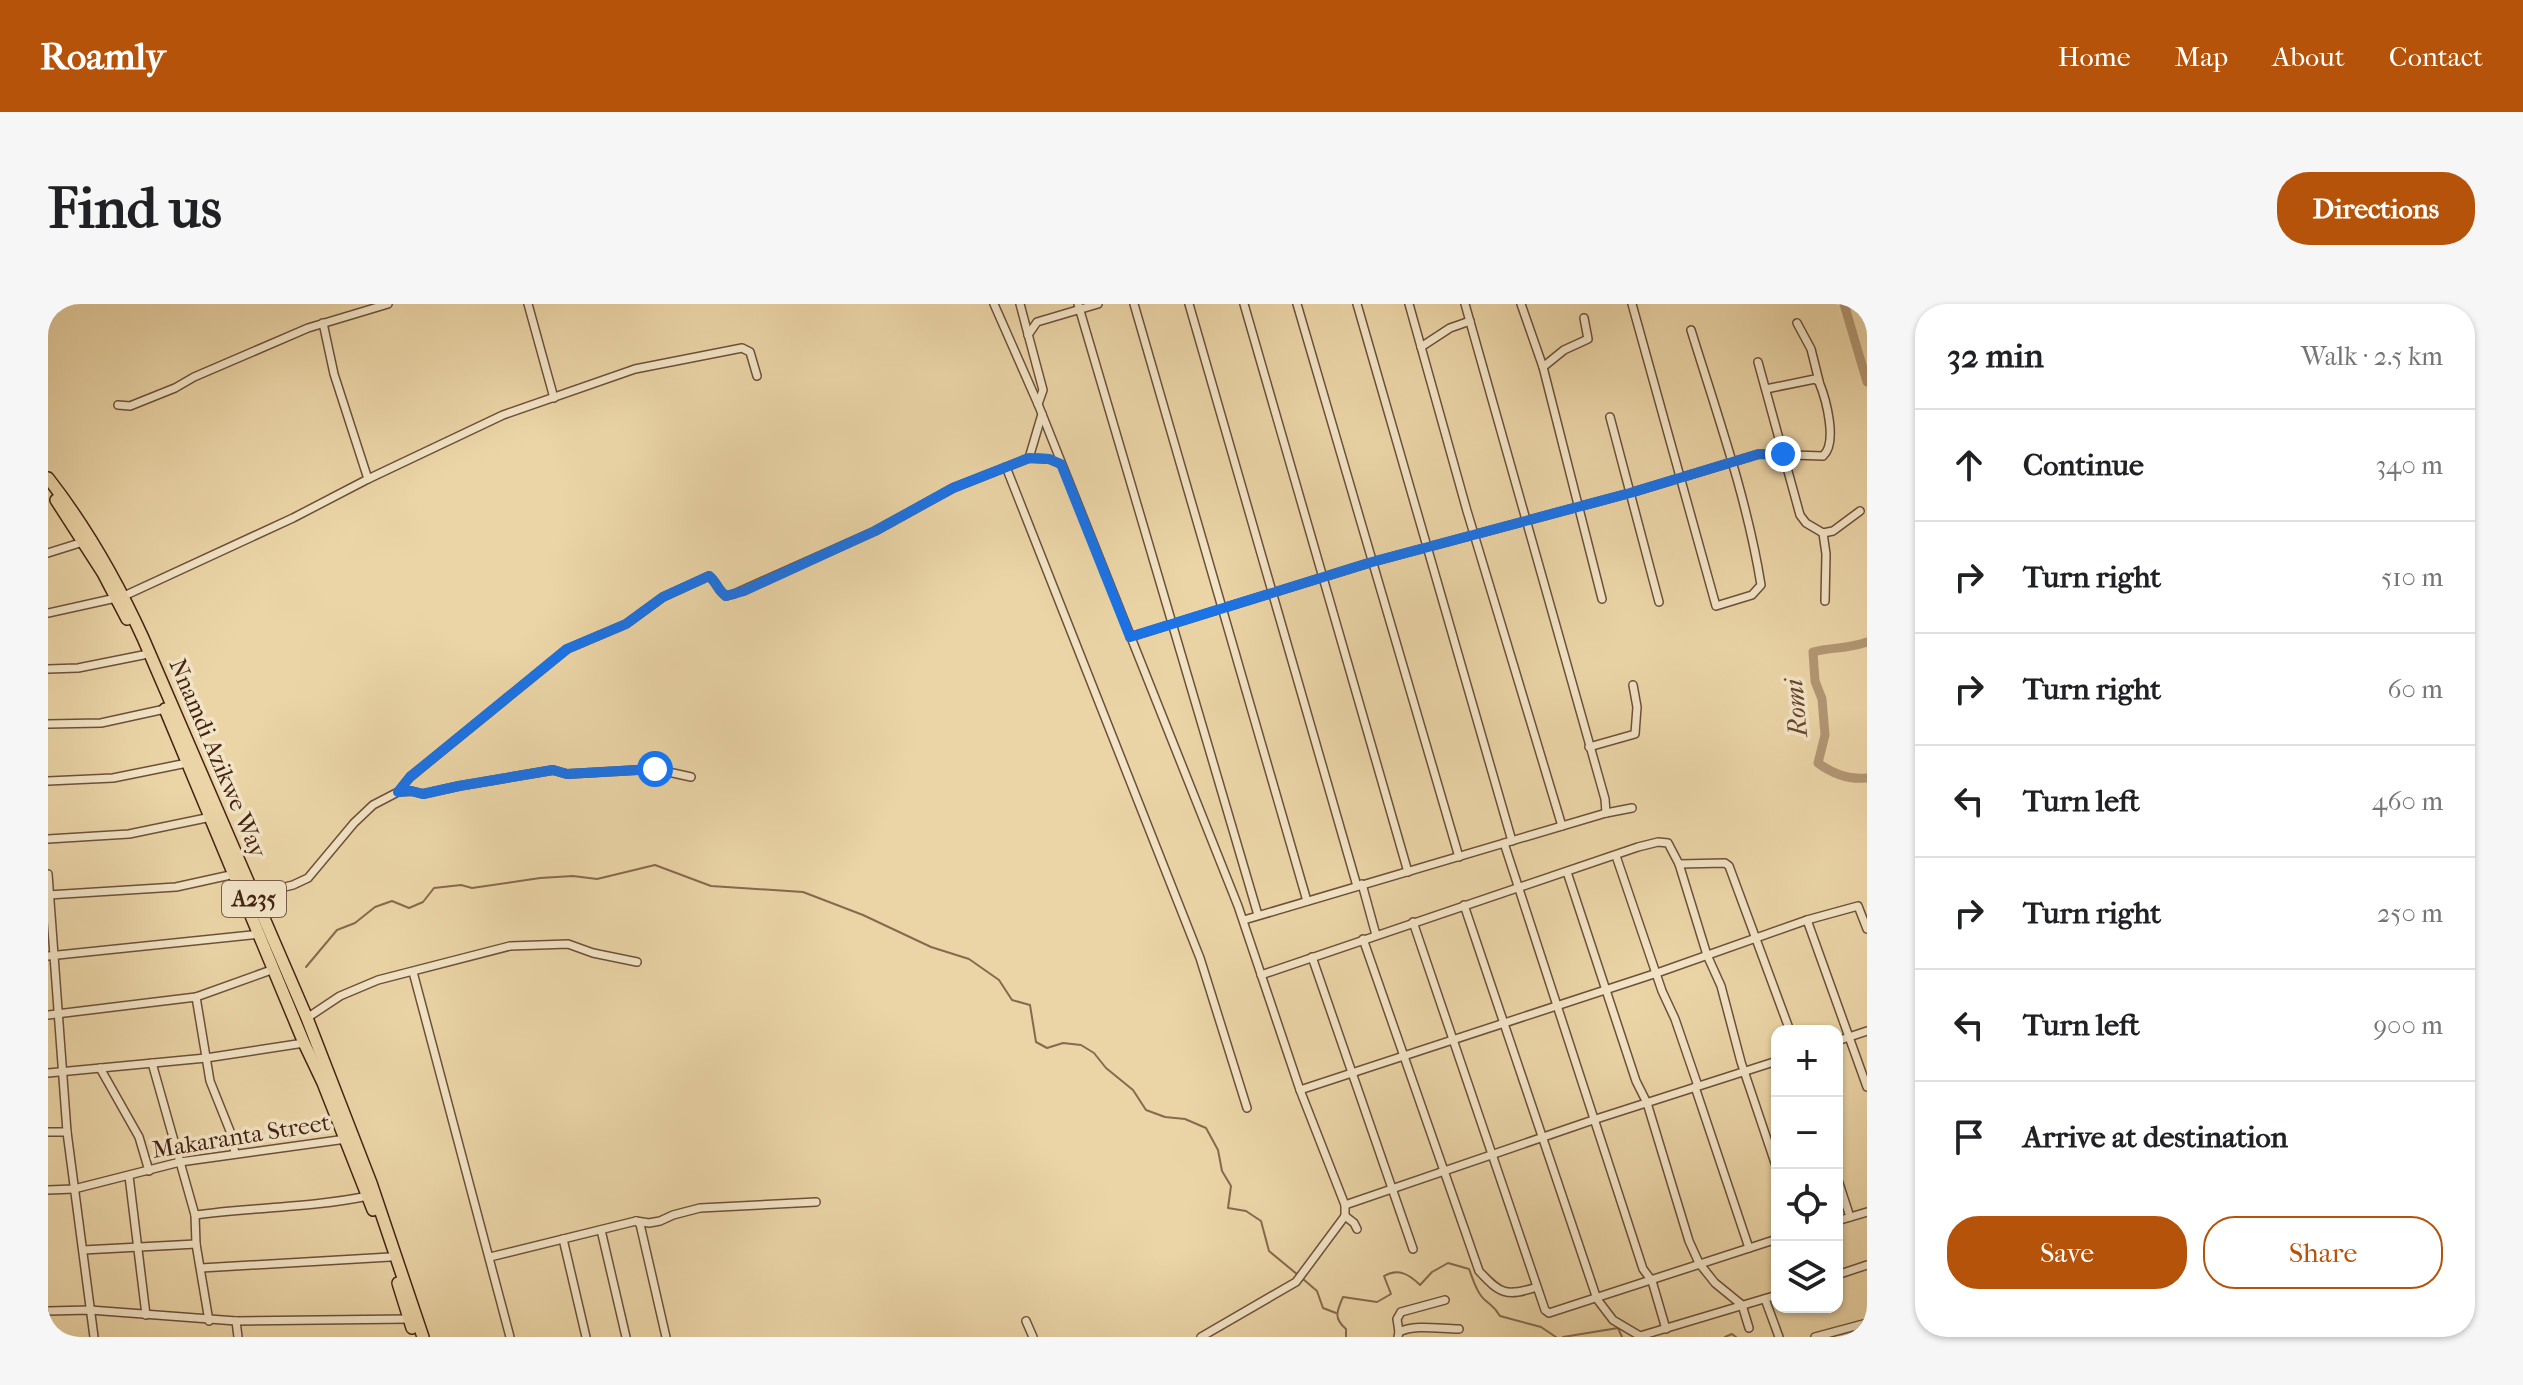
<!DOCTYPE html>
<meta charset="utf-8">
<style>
:root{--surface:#fff;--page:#f6f6f6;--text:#202124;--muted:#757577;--line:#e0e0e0;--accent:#b45309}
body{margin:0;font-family:"IM FELL French Canon",serif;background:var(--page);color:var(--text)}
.controls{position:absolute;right:24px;bottom:24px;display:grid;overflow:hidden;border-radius:16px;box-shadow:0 2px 6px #0004}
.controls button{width:72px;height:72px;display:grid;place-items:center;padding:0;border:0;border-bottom:2px solid var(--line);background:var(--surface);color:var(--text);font:40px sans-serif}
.stop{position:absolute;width:24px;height:24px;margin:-18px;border:6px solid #1a73e8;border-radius:50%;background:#fff}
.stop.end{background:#1a73e8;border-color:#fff;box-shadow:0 2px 8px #0008}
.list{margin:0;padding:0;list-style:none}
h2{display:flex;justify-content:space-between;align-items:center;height:104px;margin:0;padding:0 32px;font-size:34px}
h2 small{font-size:26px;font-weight:400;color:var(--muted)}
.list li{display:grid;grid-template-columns:52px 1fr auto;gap:24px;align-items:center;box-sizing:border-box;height:112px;padding:0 32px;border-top:2px solid var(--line)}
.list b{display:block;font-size:30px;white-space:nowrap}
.list em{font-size:26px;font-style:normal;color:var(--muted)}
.actions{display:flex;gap:16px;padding:24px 32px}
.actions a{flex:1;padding:18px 0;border:2px solid var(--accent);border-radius:32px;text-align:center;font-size:28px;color:var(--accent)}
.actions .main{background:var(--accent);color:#fff}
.icon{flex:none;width:44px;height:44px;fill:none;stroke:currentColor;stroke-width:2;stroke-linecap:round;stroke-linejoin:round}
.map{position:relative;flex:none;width:1819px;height:1033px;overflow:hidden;border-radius:32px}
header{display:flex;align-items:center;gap:48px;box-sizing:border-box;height:112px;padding:0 40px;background:var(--accent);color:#fff}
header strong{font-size:38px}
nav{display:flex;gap:44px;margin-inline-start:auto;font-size:28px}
.intro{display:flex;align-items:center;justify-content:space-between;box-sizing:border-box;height:192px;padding:0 48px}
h1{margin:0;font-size:56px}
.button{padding:20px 36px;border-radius:32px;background:var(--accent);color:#fff;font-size:28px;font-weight:700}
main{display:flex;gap:48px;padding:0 48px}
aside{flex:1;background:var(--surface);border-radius:32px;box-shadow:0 2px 6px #0004}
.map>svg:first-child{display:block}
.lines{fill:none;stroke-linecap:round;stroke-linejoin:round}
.stream{stroke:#87694f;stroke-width:2}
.river{stroke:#b39875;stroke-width:9}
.minor-casing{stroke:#6e503a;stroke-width:10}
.highway-casing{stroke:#452315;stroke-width:14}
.minor{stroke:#f2e4c6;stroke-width:7}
.highway{stroke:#ebd5a7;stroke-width:11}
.route{stroke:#1a73e8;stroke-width:10}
.labels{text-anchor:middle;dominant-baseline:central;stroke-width:7;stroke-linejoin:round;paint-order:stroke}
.shield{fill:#f2e4c6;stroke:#795d4a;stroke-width:2}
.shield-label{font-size:22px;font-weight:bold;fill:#452315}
.street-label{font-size:24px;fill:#452315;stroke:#f2e4c6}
.water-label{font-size:26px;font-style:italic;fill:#664632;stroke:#f2e4c6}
</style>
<header>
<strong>Roamly</strong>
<nav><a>Home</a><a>Map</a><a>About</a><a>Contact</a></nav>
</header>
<div class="intro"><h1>Find us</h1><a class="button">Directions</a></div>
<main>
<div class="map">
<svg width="1819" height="1033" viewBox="0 0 1819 1033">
<rect width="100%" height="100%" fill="#ebd5a7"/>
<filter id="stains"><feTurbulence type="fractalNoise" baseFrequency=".0025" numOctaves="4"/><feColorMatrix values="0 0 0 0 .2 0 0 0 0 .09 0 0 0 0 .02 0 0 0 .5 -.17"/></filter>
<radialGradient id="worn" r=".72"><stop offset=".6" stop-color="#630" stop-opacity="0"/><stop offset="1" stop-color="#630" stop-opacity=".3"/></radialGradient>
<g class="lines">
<g class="stream">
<path d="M 258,663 L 289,626 L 307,619 L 327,603 L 344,597 L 361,604 L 375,598 L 386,584 L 413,581 L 424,584 L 492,574 L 525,572 L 549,575 L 607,561 L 663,582 L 755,588 L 815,611 L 883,643 L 921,655 L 951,676 L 964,696 L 982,701 L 988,738 L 999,744 L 1015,739 L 1033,741 L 1046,749 L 1058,764 L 1085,786 L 1098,806 L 1117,813 L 1137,815 L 1158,824 L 1170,846 L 1174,867 L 1183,882 L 1180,904 L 1198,907 L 1213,917 L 1221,947 L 1250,971"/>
<path d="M 1255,975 L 1269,987 L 1275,1004 L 1288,1009"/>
<path d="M 1298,1033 L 1298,1025 C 1285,1014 1289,1007 1295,993 L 1329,998 L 1343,990 L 1336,972 C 1350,964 1361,970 1372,981 L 1384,968 L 1400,959 L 1421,965 C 1425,975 1429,990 1438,997 C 1445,1003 1447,1003 1452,1012 L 1493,1023 L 1508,1033"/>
<path d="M 1515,1033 L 1570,1024 L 1574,1033"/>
<path d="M 1677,1033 L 1684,1030 L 1688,1033"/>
</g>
<g class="river">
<path d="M 1796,0 L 1819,78"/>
<path d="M 1819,338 C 1801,345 1783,343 1765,348 L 1767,377 L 1774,395 L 1777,431 L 1770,459 C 1785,470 1800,476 1819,474"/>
</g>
<g class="minor-casing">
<g id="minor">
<path d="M 480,0 L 506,94"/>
<path d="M 946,0 L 990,100 L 1190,602 L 1252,786 L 1297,901 L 1297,912 L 1248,978 L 1153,1033"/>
<path d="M 972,0 L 995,86 L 990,100"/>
<path d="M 1030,0 L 1210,611"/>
<path d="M 1086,0 L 1259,597"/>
<path d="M 1141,0 L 1309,582"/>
<path d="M 1196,0 L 1360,568"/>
<path d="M 1249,0 L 1411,553"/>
<path d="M 1309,0 L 1464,537"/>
<path d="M 1361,0 L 1419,207 L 1514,522"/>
<path d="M 1417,0 L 1557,495 L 1558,509"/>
<path d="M 1473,0 L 1495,63 L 1554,295"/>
<path d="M 1584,0 L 1668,302 L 1704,291 L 1713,281 C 1699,194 1669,110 1643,26"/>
<path d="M 0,7 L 10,0"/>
<path d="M 275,19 L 286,70 L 320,175"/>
<path d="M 1749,19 L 1763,45 L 1771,77"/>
<path d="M 980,31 L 989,18 L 1050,0"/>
<path d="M 1373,43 L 1402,24 L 1422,17"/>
<path d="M 1710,58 L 1752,211 L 1758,219 L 1775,229 L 1785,227 L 1812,207"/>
<path d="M 1495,63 L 1516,46 L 1540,35 L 1536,14"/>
<path d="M 70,101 L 82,102 L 127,84 L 146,73 L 260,24 L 340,0"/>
<path d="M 1562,113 L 1611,298"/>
<path d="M 981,154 L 994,110"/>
<path d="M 958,163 L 1152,654 L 1199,804"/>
<path d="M 1775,229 L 1778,250 L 1777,297"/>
<path d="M 0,249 L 35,238"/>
<path d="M 76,292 L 245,214 L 320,175 L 455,111 L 587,65 L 694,44 L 702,48 L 709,72"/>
<path d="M 0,309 L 68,294"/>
<path d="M 1082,333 L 1324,258 L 1582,189 L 1711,150 L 1775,152 C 1790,139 1778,95 1771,78 L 1767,75 L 1718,85"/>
<path d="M 0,365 L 30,364 L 95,351"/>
<path d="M 0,420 L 53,419 L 117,405"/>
<path d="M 1541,443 L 1587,430 L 1589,403 L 1585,381"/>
<path d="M 0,477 L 65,474 L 139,459"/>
<path d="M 350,488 L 363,487 L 375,490 L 411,482 L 505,466 L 519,470 L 607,465 L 643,473"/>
<path d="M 0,535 L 81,530 L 163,513"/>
<path d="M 1456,539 L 1595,965 L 1604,977 L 1618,1025"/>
<path d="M 1568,552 L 1614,687 L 1627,715 L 1650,782"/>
<path d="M 1631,560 L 1677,559 L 1681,562 L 1742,727"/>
<path d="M 1519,568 L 1588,777 L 1599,799 L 1641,937 L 1651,959 L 1667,979 L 1694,1001 L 1701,1024"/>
<path d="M 0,570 L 19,828 L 46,1033"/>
<path d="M 1314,580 L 1328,631"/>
<path d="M 0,591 L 128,583 L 187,570"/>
<path d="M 204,591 L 245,581 L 260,574 L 306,519 L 325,501 L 350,488 L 362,473 L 519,345 L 578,320 L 615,293 L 661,272 C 669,278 669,286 678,292 L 686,290 L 827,227 L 905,184 L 981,154 L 1001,155 L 1013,160"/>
<path d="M 1416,601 L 1549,995 L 1565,1016 L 1592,1032 L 1729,991"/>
<path d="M 1196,616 L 1558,509 L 1584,504"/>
<path d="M 1759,616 L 1819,783"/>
<path d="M 1365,618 L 1497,1006 L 1501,1009 L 1729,935"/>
<path d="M 1315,635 L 1431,967 C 1452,990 1458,993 1489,983"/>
<path d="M 0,652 L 212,630"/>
<path d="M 1264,653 L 1365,945"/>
<path d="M 365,668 L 462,1033"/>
<path d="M 1213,671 L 1590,543 L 1610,538 L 1620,539 L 1631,560 L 1659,651 L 1673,682 L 1693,758 L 1729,865"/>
<path d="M 148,693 L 162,777 L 184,832 L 187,850"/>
<path d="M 0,711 L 148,693 L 226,665"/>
<path d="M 259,714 L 292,692 L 330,676 L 462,642 L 520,640 L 545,649 L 589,658"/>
<path d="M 1789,737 L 1819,727"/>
<path d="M 104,759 L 147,911 L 148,940 L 161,1017"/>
<path d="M 52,764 L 91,833 L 101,867"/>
<path d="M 0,769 L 158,754 L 256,739"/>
<path d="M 1647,783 L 1701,944"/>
<path d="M 1252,786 L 1609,669 L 1759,616 L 1810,602 L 1819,625"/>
<path d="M 0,828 L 19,828"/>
<path d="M 81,872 L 98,1011"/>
<path d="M 1789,873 L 1802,913"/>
<path d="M 0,886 L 26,885 L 132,858 L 298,835"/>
<path d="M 1297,901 L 1545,816 L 1729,757"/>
<path d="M 147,911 C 204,903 262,904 320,892"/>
<path d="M 1297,912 L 1306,919 L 1309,925"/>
<path d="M 588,917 L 592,920 L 618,1033"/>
<path d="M 1789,917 L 1819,908"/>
<path d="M 553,926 L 578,1033"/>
<path d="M 515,935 L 538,1033"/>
<path d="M 35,946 L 148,940"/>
<path d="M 442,953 L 588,917 L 601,919 L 612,917 L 625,911 L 652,904 L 768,898"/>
<path d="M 153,964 L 342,953"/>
<path d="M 1789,971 L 1819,961"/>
<path d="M 1717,995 L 1731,1033"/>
<path d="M 0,1007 L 42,1006 L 188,1017 L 361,1015"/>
<path d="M 188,1017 L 190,1033"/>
<path d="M 978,1017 L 985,1033"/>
<path d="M 1351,1028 L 1349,1015 L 1353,1008 L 1397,996"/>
<path d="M 1350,1033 L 1351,1028 C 1367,1020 1392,1025 1411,1025"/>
<path d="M 1767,1033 L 1819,1019"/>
</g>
</g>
<g class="highway-casing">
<g id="highway">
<path d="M 0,174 C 39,224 69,277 95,334 L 259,714 L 323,879 L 375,1033"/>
<path d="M 8,196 L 55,269 L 79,315"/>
<path d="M 117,405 L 256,739 L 275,779 L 325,906"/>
<path d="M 350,979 L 364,1024"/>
</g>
</g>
<use href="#minor" class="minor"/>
<use href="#highway" class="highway"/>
</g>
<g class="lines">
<path class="route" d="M 607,465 L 519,470 L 505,466 L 411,482 L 375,490 L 363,487 L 350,488 L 362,473 L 519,345 L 578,320 L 615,293 L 661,272 C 669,278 669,286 678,292 L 696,287 L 827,227 L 905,184 L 981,154 L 1001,155 L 1013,160 L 1082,333 L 1324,258 L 1582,189 L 1711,150 L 1735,150"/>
</g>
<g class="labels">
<rect class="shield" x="174" y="577" width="64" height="36" rx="6"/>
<g class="shield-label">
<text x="206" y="595">A235</text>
</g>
<g class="street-label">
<text transform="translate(170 454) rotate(67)">Nnamdi Azikwe Way</text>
<text transform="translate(193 832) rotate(-9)">Makaranta Street</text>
</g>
<g class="water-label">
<text transform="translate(1748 404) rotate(-95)">Romi</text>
</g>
</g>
<rect width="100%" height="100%" filter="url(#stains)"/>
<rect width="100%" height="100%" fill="url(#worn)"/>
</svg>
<div class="controls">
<button>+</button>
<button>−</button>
<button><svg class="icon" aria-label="locate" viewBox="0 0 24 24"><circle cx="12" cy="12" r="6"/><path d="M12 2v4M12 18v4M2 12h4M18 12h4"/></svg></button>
<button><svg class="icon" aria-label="layers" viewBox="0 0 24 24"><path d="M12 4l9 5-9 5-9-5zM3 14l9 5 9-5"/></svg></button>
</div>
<div class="stop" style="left:607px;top:465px"></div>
<div class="stop end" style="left:1735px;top:150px"></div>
</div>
<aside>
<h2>32 min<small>Walk · 2.5 km</small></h2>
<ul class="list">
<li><svg class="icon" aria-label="ahead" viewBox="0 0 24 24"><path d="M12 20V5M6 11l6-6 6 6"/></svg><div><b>Continue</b></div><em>340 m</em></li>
<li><svg class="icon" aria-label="right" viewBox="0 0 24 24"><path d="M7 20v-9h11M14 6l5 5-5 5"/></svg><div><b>Turn right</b></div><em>510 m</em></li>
<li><svg class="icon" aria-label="right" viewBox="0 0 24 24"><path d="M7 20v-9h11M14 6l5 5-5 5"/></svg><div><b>Turn right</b></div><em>60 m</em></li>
<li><svg class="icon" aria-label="left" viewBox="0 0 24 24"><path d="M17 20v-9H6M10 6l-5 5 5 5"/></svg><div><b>Turn left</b></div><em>460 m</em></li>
<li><svg class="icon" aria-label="right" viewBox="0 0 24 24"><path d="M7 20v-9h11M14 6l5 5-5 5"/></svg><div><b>Turn right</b></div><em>250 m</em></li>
<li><svg class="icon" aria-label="left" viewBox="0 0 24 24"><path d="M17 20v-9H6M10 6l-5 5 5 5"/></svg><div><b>Turn left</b></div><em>900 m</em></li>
<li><svg class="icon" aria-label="arrive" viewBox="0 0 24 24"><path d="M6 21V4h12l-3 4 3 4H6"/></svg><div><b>Arrive at destination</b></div></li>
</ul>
<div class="actions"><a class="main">Save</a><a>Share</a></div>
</aside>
</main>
